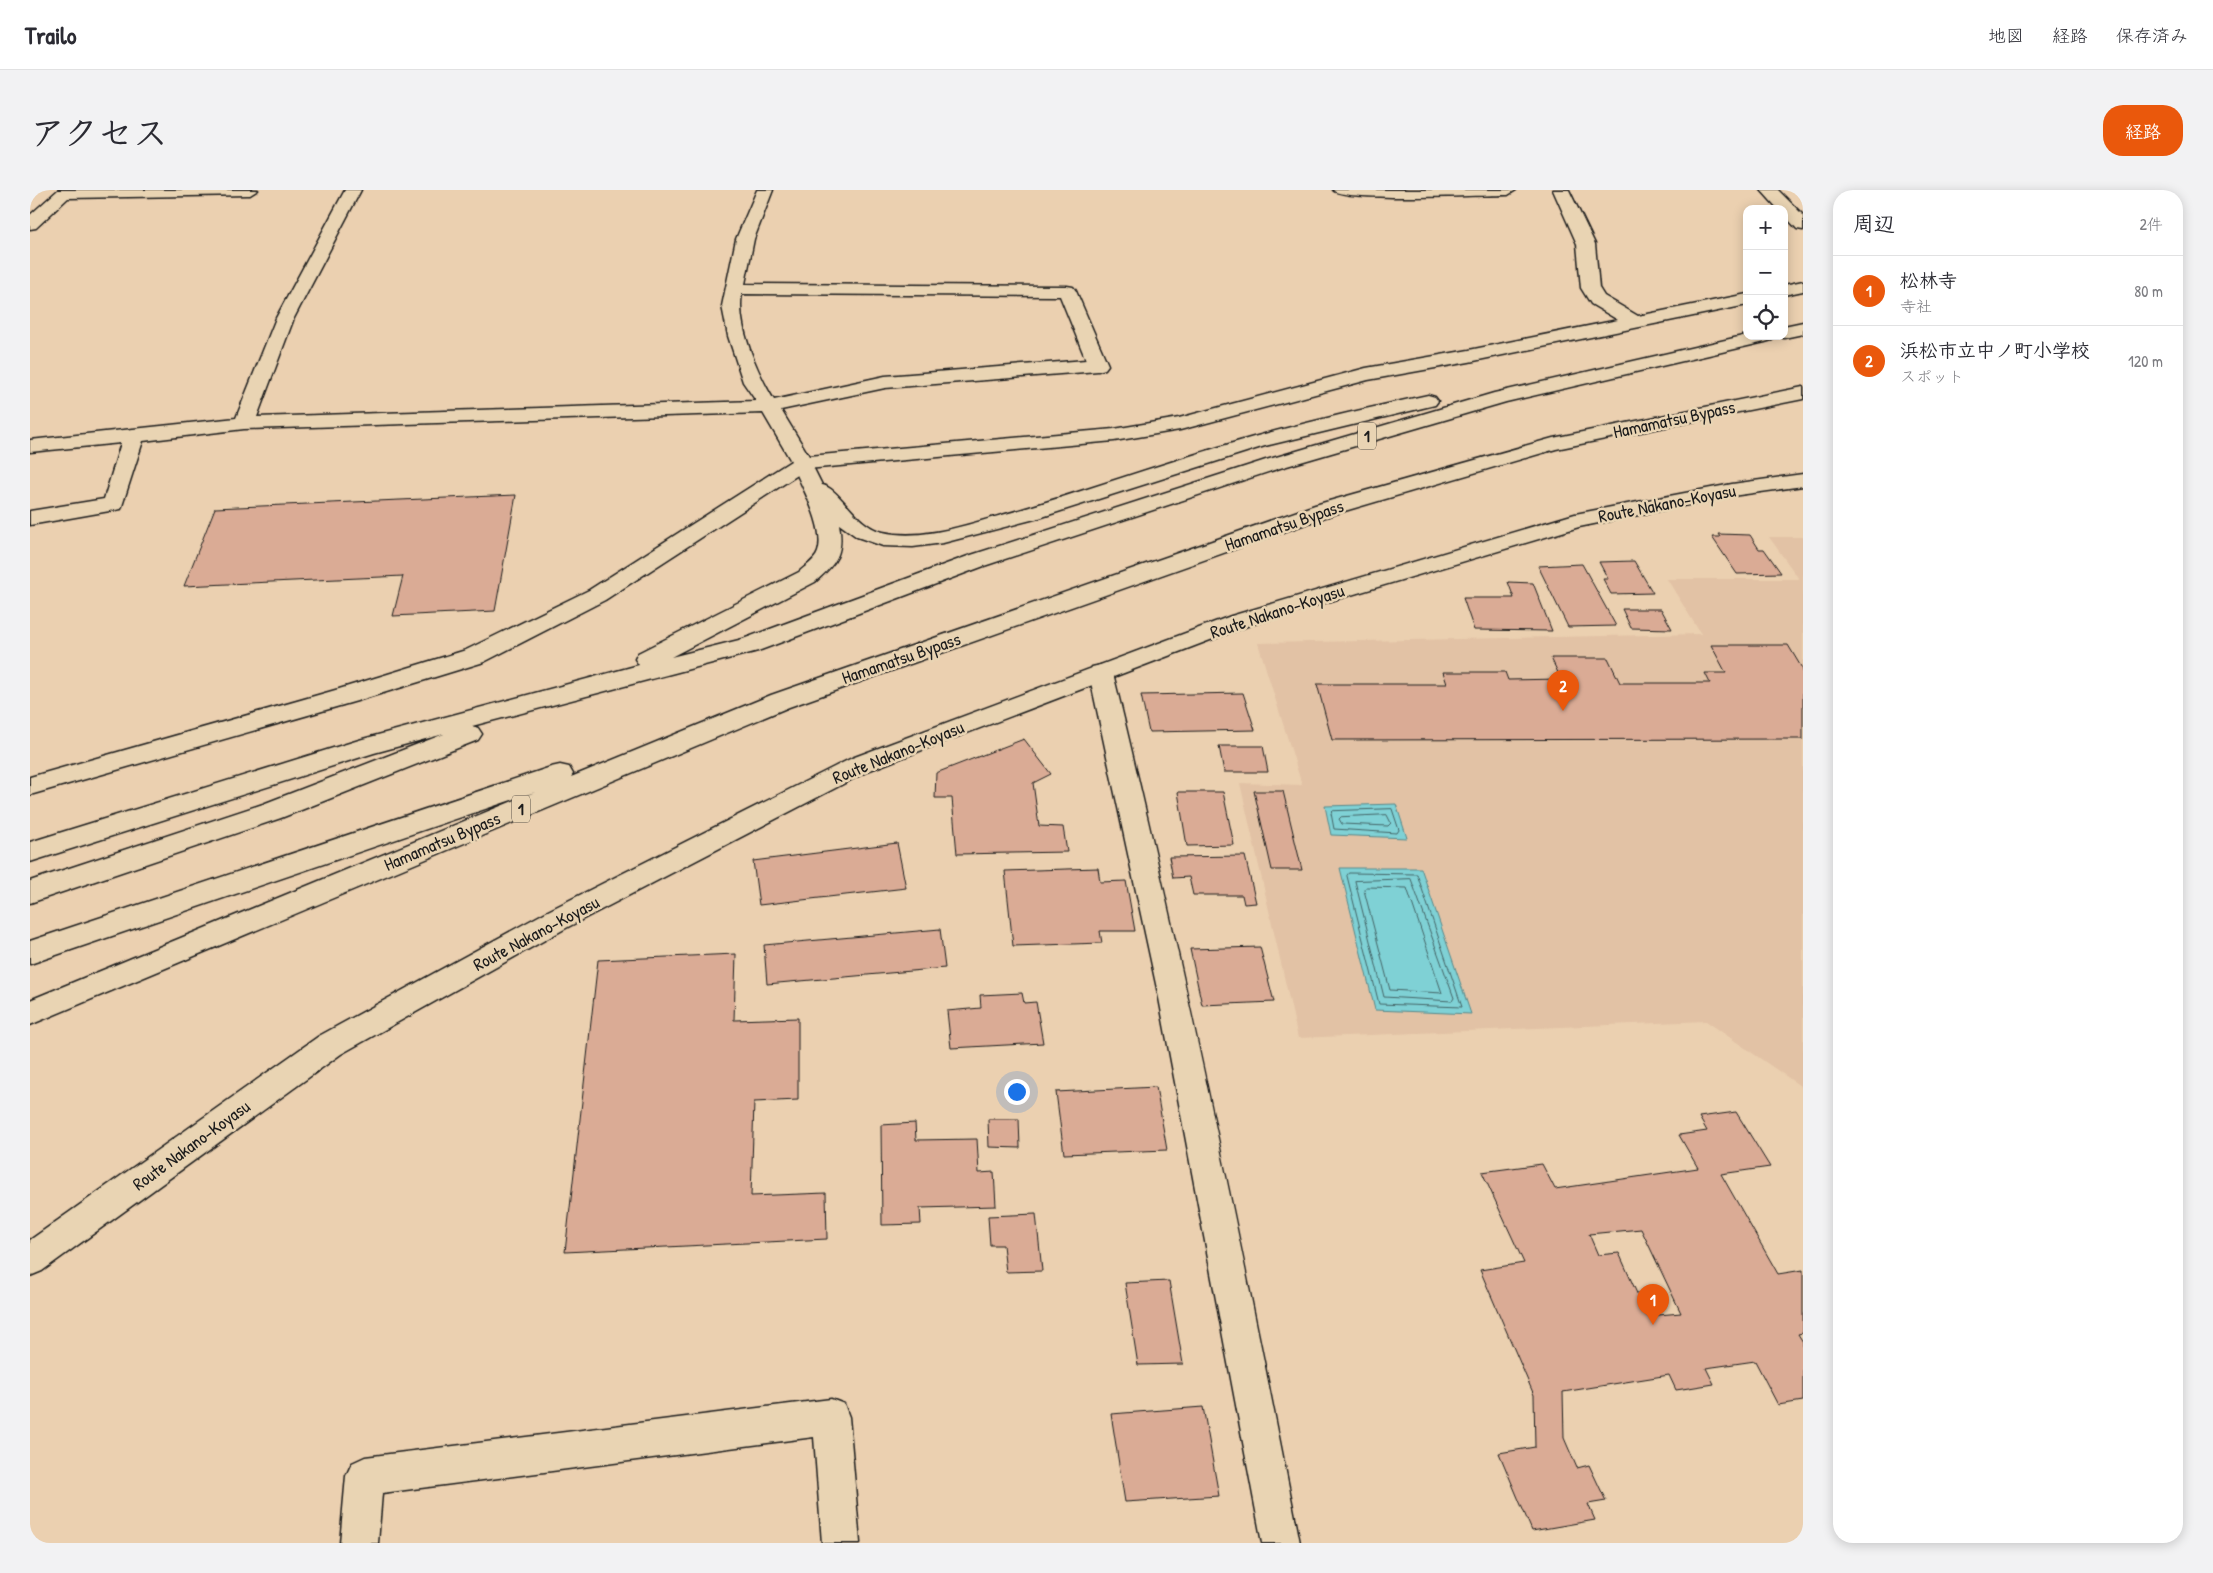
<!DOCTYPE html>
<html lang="ja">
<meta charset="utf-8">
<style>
:root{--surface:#fff;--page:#f2f2f3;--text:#2b2b33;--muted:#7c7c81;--line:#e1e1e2;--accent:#ea580c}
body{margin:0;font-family:"Patrick Hand","Klee One",sans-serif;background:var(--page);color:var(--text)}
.controls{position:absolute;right:15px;top:15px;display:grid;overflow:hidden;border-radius:10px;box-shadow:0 2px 12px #0003}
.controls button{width:45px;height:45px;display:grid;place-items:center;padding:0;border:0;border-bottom:1px solid var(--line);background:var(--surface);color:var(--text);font:25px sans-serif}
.you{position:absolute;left:986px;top:901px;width:18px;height:18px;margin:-12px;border:4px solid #fff;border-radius:50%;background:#1a73e8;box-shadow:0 0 0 8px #1a73e833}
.badge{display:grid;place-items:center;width:32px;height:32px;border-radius:50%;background:var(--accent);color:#fff;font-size:16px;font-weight:700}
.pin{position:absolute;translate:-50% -41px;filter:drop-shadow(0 1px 2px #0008)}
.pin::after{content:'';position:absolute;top:26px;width:18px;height:15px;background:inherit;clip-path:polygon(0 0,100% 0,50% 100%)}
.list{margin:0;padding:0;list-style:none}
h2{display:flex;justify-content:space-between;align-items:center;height:65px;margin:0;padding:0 20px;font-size:21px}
h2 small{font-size:16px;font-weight:400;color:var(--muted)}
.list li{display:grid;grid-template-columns:32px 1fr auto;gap:15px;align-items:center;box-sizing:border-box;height:70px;padding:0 20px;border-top:1px solid var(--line)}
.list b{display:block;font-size:19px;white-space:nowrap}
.list p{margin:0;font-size:16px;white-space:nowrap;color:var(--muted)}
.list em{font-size:16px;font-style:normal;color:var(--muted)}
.icon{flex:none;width:28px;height:28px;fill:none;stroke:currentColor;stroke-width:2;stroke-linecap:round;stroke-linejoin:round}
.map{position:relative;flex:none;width:1773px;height:1353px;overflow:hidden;border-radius:20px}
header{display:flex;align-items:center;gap:30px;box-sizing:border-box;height:70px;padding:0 25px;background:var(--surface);border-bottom:1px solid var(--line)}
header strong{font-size:24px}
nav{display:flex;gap:28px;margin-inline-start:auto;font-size:18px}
.intro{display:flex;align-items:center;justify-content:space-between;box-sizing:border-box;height:120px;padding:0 30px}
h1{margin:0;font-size:35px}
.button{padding:12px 22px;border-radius:20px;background:var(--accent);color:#fff;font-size:18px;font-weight:700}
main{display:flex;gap:30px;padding:0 30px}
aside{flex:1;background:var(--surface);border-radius:20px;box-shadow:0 2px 12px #0003}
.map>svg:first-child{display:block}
.built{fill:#e2c2a5}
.water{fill:#7fd1d5;stroke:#57898b}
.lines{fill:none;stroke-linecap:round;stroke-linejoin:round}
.shore{stroke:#446466;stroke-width:1}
.building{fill:#daab95;stroke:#1c1c1c;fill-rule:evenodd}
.street-casing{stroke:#1c1c1c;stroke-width:3}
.secondary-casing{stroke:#1c1c1c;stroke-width:3}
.highway-casing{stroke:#1c1c1c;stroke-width:3}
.street{fill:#e9d4b3;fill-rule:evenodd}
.secondary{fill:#e9d4b3;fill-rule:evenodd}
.highway{fill:#e9d4b3;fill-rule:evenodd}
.labels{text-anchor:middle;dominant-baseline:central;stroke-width:5;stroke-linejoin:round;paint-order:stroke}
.shield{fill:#e9d4b3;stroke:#5a5349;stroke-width:1}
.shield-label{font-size:16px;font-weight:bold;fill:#1c1c1c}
.street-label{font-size:18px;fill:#1c1c1c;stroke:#e9d4b3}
</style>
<header>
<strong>Trailo</strong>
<nav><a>地図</a><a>経路</a><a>保存済み</a></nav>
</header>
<div class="intro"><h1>アクセス</h1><a class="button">経路</a></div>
<main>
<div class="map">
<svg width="1773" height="1353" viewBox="0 0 1773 1353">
<rect width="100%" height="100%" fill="#ebd0b0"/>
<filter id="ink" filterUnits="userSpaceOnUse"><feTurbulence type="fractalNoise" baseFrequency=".02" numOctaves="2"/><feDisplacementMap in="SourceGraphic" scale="10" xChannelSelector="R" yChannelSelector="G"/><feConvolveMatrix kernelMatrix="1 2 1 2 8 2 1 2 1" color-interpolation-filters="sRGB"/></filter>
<g filter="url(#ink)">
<path class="built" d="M 1739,347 L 1773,347 L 1773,898 L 1676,831 L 1268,848 L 1210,593 L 1272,595 L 1228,453 L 1671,444 L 1637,389 L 1769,389 Z"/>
<g class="water">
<path d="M 1366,614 L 1377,648 L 1301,645 L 1295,616 Z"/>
<path d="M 1310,678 L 1391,678 L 1441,824 L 1345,820 Z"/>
</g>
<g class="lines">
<g class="shore">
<path d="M 1362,619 L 1369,640 L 1367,643 L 1304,639 L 1301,623 L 1303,621 Z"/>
<path d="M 1357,625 L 1361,633 L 1358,636 L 1312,634 L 1309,629 L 1311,627 Z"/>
<path d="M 1319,683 L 1387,684 L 1432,817 L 1349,814 L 1317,686 Z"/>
<path d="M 1381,689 L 1424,808 L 1422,811 L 1354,807 L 1325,691 Z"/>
<path d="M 1337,697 L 1377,698 L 1412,803 L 1360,800 L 1334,700 Z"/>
</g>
</g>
<g class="building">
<path d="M 486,305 L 465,421 L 363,426 L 373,386 L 154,396 L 185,318 Z"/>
<path d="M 1688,344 L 1720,345 L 1729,359 L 1734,359 L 1751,383 L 1707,384 L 1682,347 L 1690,347 Z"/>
<path d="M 1604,371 L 1623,403 L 1581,404 L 1573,389 L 1578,389 L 1569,372 Z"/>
<path d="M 1552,374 L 1586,436 L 1538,437 L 1508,376 Z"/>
<path d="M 1478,392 L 1503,393 L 1522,441 L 1444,440 L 1433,408 L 1484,408 Z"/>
<path d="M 1592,419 L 1631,419 L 1642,439 L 1601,438 Z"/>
<path d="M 1681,455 L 1758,455 L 1773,480 L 1773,549 L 1302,550 L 1287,494 L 1417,494 L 1413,482 L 1475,482 L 1478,490 L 1531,489 L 1521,468 L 1578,468 L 1590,493 L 1680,493 L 1675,483 L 1696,483 Z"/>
<path d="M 1213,503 L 1225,540 L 1119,542 L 1111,505 Z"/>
<path d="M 994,549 L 1021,584 L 1003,593 L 1009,636 L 1033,637 L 1037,662 L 927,664 L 922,608 L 905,608 L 906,583 Z"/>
<path d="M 1189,556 L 1233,556 L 1238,582 L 1194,582 Z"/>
<path d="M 1224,601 L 1253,601 L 1272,680 L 1242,680 Z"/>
<path d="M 1148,602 L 1193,602 L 1204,655 L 1157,656 Z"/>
<path d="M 867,653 L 876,698 L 729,715 L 723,671 Z"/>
<path d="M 1215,666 L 1226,713 L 1214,714 L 1212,705 L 1163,705 L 1159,687 L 1143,688 L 1139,667 Z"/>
<path d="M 1068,678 L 1070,692 L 1096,691 L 1105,741 L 1070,741 L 1072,753 L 983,756 L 975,681 Z"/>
<path d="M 910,739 L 915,778 L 737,794 L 734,755 Z"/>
<path d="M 1230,757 L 1244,812 L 1172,815 L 1160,759 Z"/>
<path d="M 706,764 L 704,830 L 768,828 L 768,910 L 724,912 L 721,1006 L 796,1003 L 797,1049 L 535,1062 L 568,770 Z"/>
<path d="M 992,803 L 994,813 L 1006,812 L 1013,853 L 921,858 L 917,821 L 951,818 L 950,805 Z"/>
<path d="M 1126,897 L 1137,960 L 1034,964 L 1026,902 Z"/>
<path d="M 1706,922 L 1740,977 L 1691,984 L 1748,1084 L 1773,1080 L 1773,1143 L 1768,1144 L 1773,1152 L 1773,1211 L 1748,1215 L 1725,1171 L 1676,1178 L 1684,1194 L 1646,1200 L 1639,1185 L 1533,1202 L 1534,1248 L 1547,1278 L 1559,1275 L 1576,1311 L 1558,1314 L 1565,1330 L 1502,1341 L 1469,1263 L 1505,1257 L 1504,1205 L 1450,1080 L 1494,1073 L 1452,982 L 1512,974 L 1525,999 L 1668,978 L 1649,945 L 1677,941 L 1669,927 ZM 1611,1039 L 1651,1123 L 1617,1126 L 1589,1063 L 1568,1065 L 1559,1044 Z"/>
<path d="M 958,929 L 989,929 L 990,958 L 959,957 Z"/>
<path d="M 885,933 L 886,950 L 947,949 L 949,983 L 964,982 L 966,1016 L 890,1018 L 891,1034 L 852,1035 L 851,935 Z"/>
<path d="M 1006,1024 L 1012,1081 L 976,1082 L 973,1055 L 960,1055 L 958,1026 Z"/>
<path d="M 1139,1091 L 1153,1174 L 1108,1175 L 1095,1093 Z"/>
<path d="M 1173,1217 L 1189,1306 L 1095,1312 L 1081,1224 Z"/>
</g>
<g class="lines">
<g class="street-casing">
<g id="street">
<path d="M 28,0 L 228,0 L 220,5 L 38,8 L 6,38 L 0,39 L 0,25 Z"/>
<path d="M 315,0 L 331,0 L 264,128 L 227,227 L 726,211 L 713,192 L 698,146 L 692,116 L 706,49 L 727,0 L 743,0 L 724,49 L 715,94 L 1037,96 L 1043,97 L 1046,101 L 1078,175 L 1075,179 L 1068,181 L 855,198 L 751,220 L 779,266 L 1084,239 L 1149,228 L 1336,178 L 1439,160 L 1588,130 L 1561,114 L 1551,98 L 1547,54 L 1523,0 L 1539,0 L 1565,54 L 1569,98 L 1574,106 L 1608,126 L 1717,104 L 1717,115 L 1439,172 L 1338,190 L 1150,240 L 1084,251 L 777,279 L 575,410 L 454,472 L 327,511 L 0,605 L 0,587 L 309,499 L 436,460 L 559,400 L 761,271 L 733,223 L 214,239 L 113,251 L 91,319 L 0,335 L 0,321 L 74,309 L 91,253 L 0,262 L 0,250 L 206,228 L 246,128 ZM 712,104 L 1030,106 L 1056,170 L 855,186 L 744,210 C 728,184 706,135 712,104 Z"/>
<path d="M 1303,0 L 1486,0 L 1478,5 C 1455,5 1311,12 1303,0 Z"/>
<path d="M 1731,0 L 1748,0 L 1773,25 L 1773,40 L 1767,39 L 1754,25 L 1754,19 L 1748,19 Z"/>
<path d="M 1773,91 L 1773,101 L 1754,105 L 1754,95 Z"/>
<path d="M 1071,475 L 1080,477 L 1083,483 C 1153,771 1213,1062 1270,1353 L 1232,1353 L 1129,808 L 1059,483 L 1062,477 Z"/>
<path d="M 801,1209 L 814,1214 L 819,1227 L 830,1353 L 792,1353 L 784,1247 L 352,1303 L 348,1353 L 310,1353 L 316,1286 L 322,1273 L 335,1267 Z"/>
</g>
</g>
<g class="secondary-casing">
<path id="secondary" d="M 1773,284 L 1773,296 L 1702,306 L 1549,337 L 1217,436 L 840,580 L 538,737 L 311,864 L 12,1081 L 0,1086 L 0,1050 L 289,846 L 518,721 L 822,568 L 1201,426 L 1545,324 L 1702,294 Z"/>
</g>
<g class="highway-casing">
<g id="highway">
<path d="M 1773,132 L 1773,144 L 1754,148 L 1748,146 L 1754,146 L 1754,136 Z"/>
<path d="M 1717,145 L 1744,146 L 1742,150 L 1735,152 L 1476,212 L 1250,278 L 954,376 L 728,461 L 442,536 L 448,538 L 452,544 L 448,550 L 251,628 L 0,713 L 0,691 L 233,614 L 414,544 L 344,563 L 0,672 L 0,652 L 329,550 L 609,475 L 605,469 L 608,463 L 769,382 C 775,376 785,371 788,362 C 796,338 771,296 762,273 L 765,269 L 772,267 L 779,269 L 792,295 C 811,299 825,336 853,342 C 891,351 936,335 972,325 C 1047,304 1121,277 1196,255 C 1262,235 1330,220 1398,205 L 1405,207 L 1408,211 L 1405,215 L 1235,256 L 1009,328 L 913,353 L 883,357 L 853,356 L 827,347 L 809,334 C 814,363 807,373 785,392 L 641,467 L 713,449 L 938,366 L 1236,270 L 1464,203 Z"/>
<path d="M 1773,197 L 1773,209 L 1526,259 L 1301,325 L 759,517 L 0,835 L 0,810 L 505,602 L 0,774 L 0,751 L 521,577 L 530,575 L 539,577 L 543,584 L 541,587 L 741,505 L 1285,315 L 1523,248 Z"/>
</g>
</g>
<use href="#street" class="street"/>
<use href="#secondary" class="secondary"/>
<use href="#highway" class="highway"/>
</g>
</g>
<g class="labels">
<g class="shield">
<rect x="1328" y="232.5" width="18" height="27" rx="4"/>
<rect x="482" y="605.5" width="18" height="27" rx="4"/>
</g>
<g class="shield-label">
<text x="1337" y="246">1</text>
<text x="491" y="619">1</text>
</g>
<g class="street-label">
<text transform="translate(1644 229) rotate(-12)">Hamamatsu Bypass</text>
<text transform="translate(1637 313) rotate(-11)">Route Nakano-Koyasu</text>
<text transform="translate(1254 335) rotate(-19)">Hamamatsu Bypass</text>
<text transform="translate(1247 421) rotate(-18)">Route Nakano-Koyasu</text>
<text transform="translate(871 468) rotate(-19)">Hamamatsu Bypass</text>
<text transform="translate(868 562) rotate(-22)">Route Nakano-Koyasu</text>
<text transform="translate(412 651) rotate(-23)">Hamamatsu Bypass</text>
<text transform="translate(506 743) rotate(-28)">Route Nakano-Koyasu</text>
<text transform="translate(161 955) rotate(-36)">Route Nakano-Koyasu</text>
</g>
</g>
</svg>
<div class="controls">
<button>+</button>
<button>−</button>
<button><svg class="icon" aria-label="locate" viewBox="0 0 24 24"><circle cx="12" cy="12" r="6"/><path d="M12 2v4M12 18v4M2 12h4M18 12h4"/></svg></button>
</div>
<div class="you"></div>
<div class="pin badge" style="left:1623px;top:1135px">1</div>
<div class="pin badge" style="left:1533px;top:521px">2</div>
</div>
<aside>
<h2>周辺<small>2件</small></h2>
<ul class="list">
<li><span class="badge">1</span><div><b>松林寺</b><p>寺社</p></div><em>80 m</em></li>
<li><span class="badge">2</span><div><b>浜松市立中ノ町小学校</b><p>スポット</p></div><em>120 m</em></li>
</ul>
</aside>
</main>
